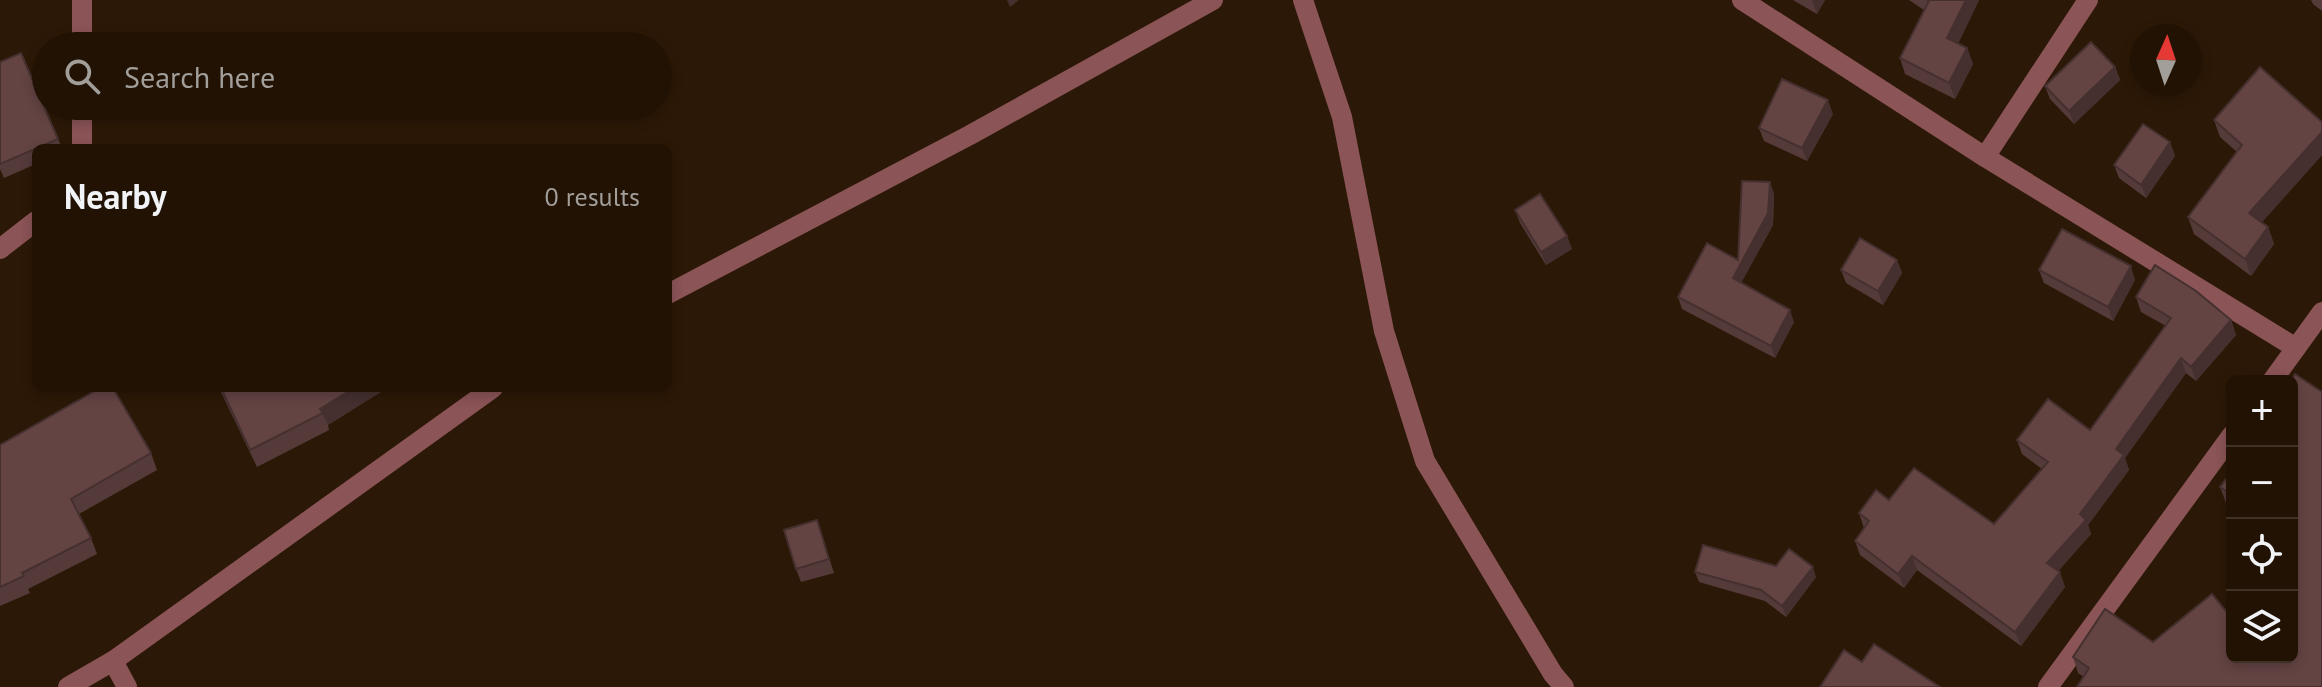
<!DOCTYPE html>
<meta charset="utf-8">
<style>
:root{--surface:#211204;--page:#291b0e;--text:#f1f3f6;--muted:#a29e9a;--line:#3e3226}
body{margin:0;font-family:"PT Sans",sans-serif;background:var(--page);color:var(--text)}
.controls{position:absolute;right:24px;bottom:24px;display:grid;overflow:hidden;border-radius:12px;box-shadow:0 4px 12px #0003}
.controls button{width:72px;height:72px;display:grid;place-items:center;padding:0;border:0;border-bottom:2px solid var(--line);background:var(--surface);color:var(--text);font:40px sans-serif}
.compass{position:absolute;left:2130px;top:24px;width:72px;height:72px;border-radius:50%;background:var(--surface);box-shadow:0 4px 12px #0003;rotate:3deg}
.list{margin:0;padding:0;list-style:none}
h2{display:flex;justify-content:space-between;align-items:center;height:104px;margin:0;padding:0 32px;font-size:34px}
h2 small{font-size:26px;font-weight:400;color:var(--muted)}
.icon{flex:none;width:44px;height:44px;fill:none;stroke:currentColor;stroke-width:2;stroke-linecap:round;stroke-linejoin:round}
.map{position:relative;flex:none;width:2322px;height:687px;overflow:hidden}
.search{position:absolute;background:var(--surface);box-shadow:0 4px 12px #0003;left:32px;top:32px;width:640px;height:88px;display:flex;align-items:center;gap:20px;box-sizing:border-box;padding:0 28px;border-radius:44px;color:var(--muted);font-size:30px}
.panel{position:absolute;background:var(--surface);box-shadow:0 4px 12px #0003;left:32px;top:144px;width:640px;height:248px;border-radius:12px}
.map>svg:first-child{display:block}
.lines{fill:none;stroke-linecap:round;stroke-linejoin:round}
.minor{stroke:#8b5457;stroke-width:20}
.wall{fill:#553a3a}
.shaded-wall{fill:#45302f}
.building{fill:#634443;stroke:#45302f;stroke-width:2}
</style>
<div class="map">
<svg width="2322" height="687" viewBox="0 0 2322 687">
<rect width="100%" height="100%" fill="#2c1806"/>
<g class="lines">
<g class="minor">
<path d="M 1303,0 L 1342,117 L 1384,331 L 1425,461 L 1553,674 L 1564,687"/>
<path d="M 1742,0 L 1985,157 L 2296,348"/>
<path d="M 82,46 L 82,0"/>
<path d="M 82,148 L 82,106"/>
<path d="M 1985,157 L 2088,0"/>
<path d="M 0,249 L 36,221"/>
<path d="M 668,294 L 970,135 L 1213,0"/>
<path d="M 2272,381 L 2322,312"/>
<path d="M 113,661 L 127,687"/>
<path d="M 68,687 L 113,661 L 493,388"/>
<path d="M 2048,687 L 2232,435"/>
</g>
</g>
<g class="wall">
<path d="M 1793,0 L 1825,0 L 1817,14 Z"/>
<path d="M 1909,0 L 1979,0 L 1958,44 L 1967,48 L 1973,64 L 1955,99 L 1905,74 L 1900,58 L 1924,10 Z"/>
<path d="M 2311,0 L 2322,0 L 2322,11 L 2313,4 Z"/>
<path d="M 0,62 L 58,139 L 62,148 L 36,148 L 36,164 L 4,178 L 0,169 Z"/>
<path d="M 2115,67 L 2120,80 L 2074,124 L 2050,99 L 2045,86 Z"/>
<path d="M 1833,114 L 1807,161 L 1764,141 L 1759,128 Z"/>
<path d="M 2214,120 L 2322,122 L 2322,155 L 2262,222 L 2268,227 L 2274,244 L 2251,276 L 2194,234 L 2188,217 L 2237,152 L 2220,137 Z"/>
<path d="M 2170,142 L 2175,156 L 2146,198 L 2119,178 L 2114,165 Z"/>
<path d="M 1770,182 L 1774,194 L 1773,225 L 1741,283 L 1794,322 L 1775,358 L 1682,309 L 1678,297 L 1738,260 Z"/>
<path d="M 1515,210 L 1567,236 L 1572,249 L 1546,265 L 1520,223 Z"/>
<path d="M 1897,260 L 1902,273 L 1883,305 L 1846,283 L 1841,270 Z"/>
<path d="M 2039,270 L 2135,280 L 2113,321 L 2044,283 Z"/>
<path d="M 2136,297 L 2231,320 L 2236,335 L 2196,381 L 2186,373 L 2125,458 L 2129,470 L 2088,525 L 2091,534 L 2058,571 L 2065,587 L 2021,646 L 1917,570 L 1904,588 L 1860,555 L 1855,541 L 1864,528 L 1859,513 L 1889,500 L 1994,524 L 2042,469 L 2022,454 L 2017,440 L 2090,430 L 2166,326 L 2141,312 Z"/>
<path d="M 219,388 L 387,388 L 328,425 L 329,430 L 257,467 Z"/>
<path d="M 0,445 L 151,453 L 157,470 L 79,514 L 91,538 L 97,554 L 28,589 L 30,593 L 0,606 Z"/>
<path d="M 2232,471 L 2232,507 L 2226,503 L 2220,487 Z"/>
<path d="M 817,520 L 834,573 L 801,582 L 796,569 Z"/>
<path d="M 1695,572 L 1816,577 L 1786,617 L 1765,601 L 1699,582 Z"/>
<path d="M 2226,611 L 2322,687 L 2084,677 L 2078,673 L 2073,657 L 2153,642 Z"/>
</g>
<g class="shaded-wall">
<path d="M 1007,0 L 1019,0 L 1010,7 Z"/>
<path d="M 1812,0 L 1825,0 L 1817,14 Z"/>
<path d="M 1966,0 L 1979,0 L 1953,54 L 1947,38 Z"/>
<path d="M 1967,48 L 1973,64 L 1955,99 L 1949,83 Z"/>
<path d="M 2115,67 L 2120,80 L 2074,124 L 2069,111 Z"/>
<path d="M 1828,100 L 1833,114 L 1807,161 L 1802,148 Z"/>
<path d="M 2322,132 L 2322,155 L 2255,230 L 2249,213 Z"/>
<path d="M 2170,142 L 2175,156 L 2146,198 L 2141,185 Z"/>
<path d="M 1770,182 L 1774,194 L 1773,225 L 1737,290 L 1733,278 Z"/>
<path d="M 2268,227 L 2274,244 L 2251,276 L 2245,259 Z"/>
<path d="M 1567,236 L 1572,249 L 1546,265 L 1541,252 Z"/>
<path d="M 1897,260 L 1902,273 L 1883,305 L 1878,291 Z"/>
<path d="M 2131,266 L 2135,280 L 2113,321 L 2108,307 Z"/>
<path d="M 1790,310 L 1794,322 L 1775,358 L 1771,346 Z"/>
<path d="M 2231,320 L 2236,335 L 2196,381 L 2191,367 Z"/>
<path d="M 2181,358 L 2186,373 L 2125,458 L 2129,470 L 2088,525 L 2091,534 L 2052,578 L 2047,563 L 2080,514 L 2116,449 Z"/>
<path d="M 354,388 L 387,388 L 328,425 L 320,409 Z"/>
<path d="M 1912,556 L 1917,570 L 1904,588 L 1898,574 Z"/>
<path d="M 1813,567 L 1816,577 L 1786,617 L 1782,606 Z"/>
<path d="M 2060,572 L 2065,587 L 2021,646 L 2015,632 Z"/>
</g>
<g class="building">
<path d="M 1927,0 L 1966,0 L 1947,38 L 1967,48 L 1949,83 L 1900,58 L 1929,1 Z"/>
<path d="M 2091,42 L 2115,67 L 2069,111 L 2045,86 Z"/>
<path d="M 21,53 L 58,139 L 0,164 L 0,62 Z"/>
<path d="M 2260,67 L 2322,122 L 2322,132 L 2249,213 L 2268,227 L 2245,259 L 2188,217 L 2242,145 L 2214,120 Z"/>
<path d="M 1782,79 L 1828,100 L 1802,148 L 1759,128 Z"/>
<path d="M 2143,124 L 2170,142 L 2141,185 L 2114,165 Z"/>
<path d="M 1742,181 L 1770,182 L 1768,213 L 1733,278 L 1790,310 L 1771,346 L 1678,297 L 1707,243 L 1738,260 Z"/>
<path d="M 1540,194 L 1567,236 L 1541,252 L 1515,210 Z"/>
<path d="M 2062,229 L 2131,266 L 2108,307 L 2039,270 Z"/>
<path d="M 1860,238 L 1897,260 L 1878,291 L 1841,270 Z"/>
<path d="M 2155,265 L 2196,291 L 2231,320 L 2191,367 L 2181,358 L 2116,449 L 2124,455 L 2080,514 L 2086,520 L 2047,563 L 2060,572 L 2015,632 L 1912,556 L 1898,574 L 1855,541 L 1869,521 L 1859,513 L 1876,490 L 1889,500 L 1914,468 L 1994,524 L 2048,462 L 2017,440 L 2048,399 L 2090,430 L 2171,318 L 2136,297 Z"/>
<path d="M 2295,374 L 2322,392 L 2322,687 L 2077,687 L 2089,668 L 2073,657 L 2105,609 L 2153,642 L 2212,594 L 2226,611 L 2232,604 L 2232,657 L 2292,657 L 2291,381 Z"/>
<path d="M 100,388 L 113,388 L 151,453 L 71,499 L 91,538 L 22,573 L 24,576 L 0,587 L 0,445 Z"/>
<path d="M 221,388 L 354,388 L 320,409 L 323,413 L 250,450 Z"/>
<path d="M 2232,471 L 2232,495 L 2220,487 Z"/>
<path d="M 817,520 L 829,559 L 796,569 L 784,530 Z"/>
<path d="M 1703,545 L 1776,566 L 1789,549 L 1813,567 L 1782,606 L 1761,590 L 1695,572 Z"/>
<path d="M 1874,644 L 1940,687 L 1820,687 L 1844,650 L 1862,662 Z"/>
</g>
</svg>
<div class="controls">
<button>+</button>
<button>−</button>
<button><svg class="icon" aria-label="locate" viewBox="0 0 24 24"><circle cx="12" cy="12" r="6"/><path d="M12 2v4M12 18v4M2 12h4M18 12h4"/></svg></button>
<button><svg class="icon" aria-label="layers" viewBox="0 0 24 24"><path d="M12 4l9 5-9 5-9-5zM3 14l9 5 9-5"/></svg></button>
</div>
<svg class="compass" viewBox="-18 -18 36 36"><path d="M0-13l5 13h-10z" fill="#e53935"/><path d="M0 13l5-13h-10z" fill="#a29e9a"/></svg>
<div class="search"><svg class="icon" aria-label="search" viewBox="0 0 24 24"><circle cx="10" cy="10" r="6"/><path d="M15 15l6 6"/></svg>Search here</div>
<section class="panel">
<h2>Nearby<small>0 results</small></h2>
<ul class="list">
</ul>
</section>
</div>
